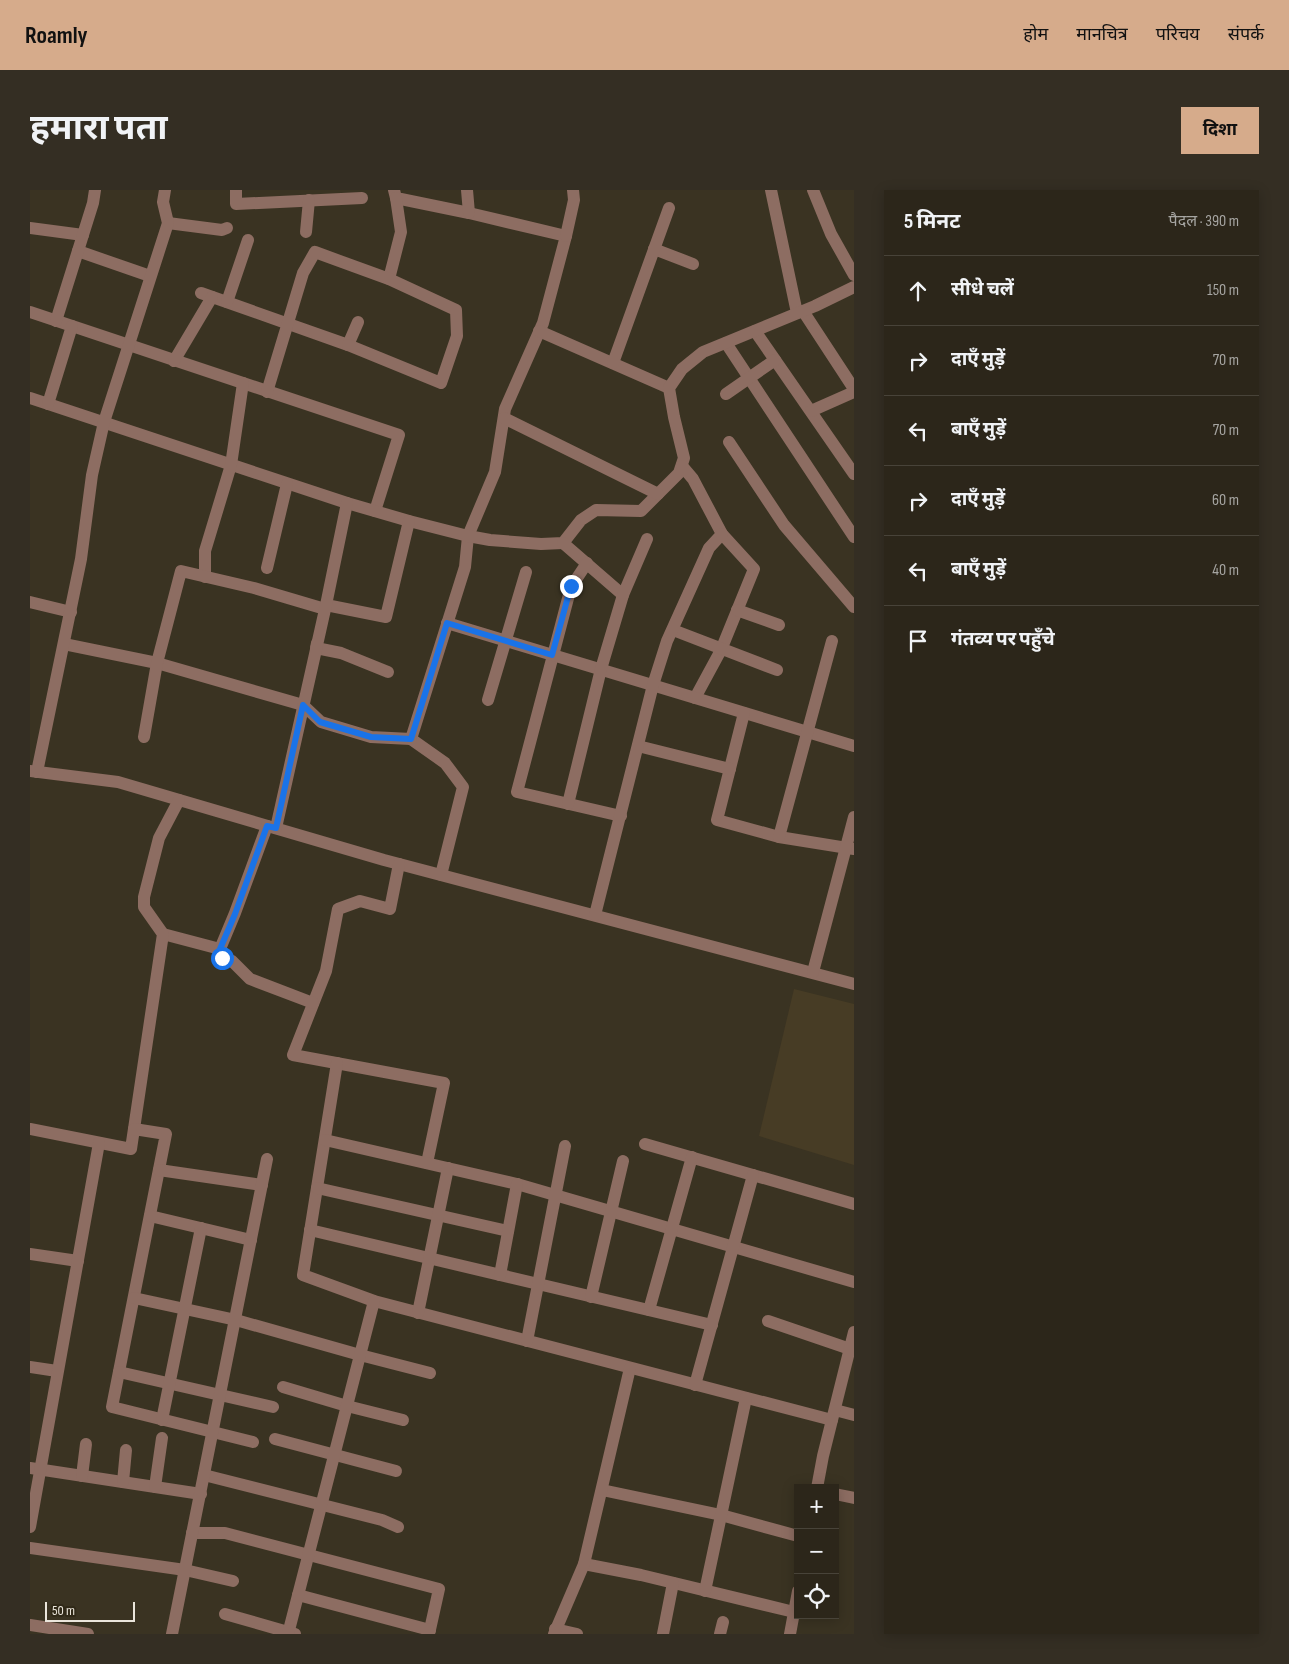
<!DOCTYPE html>
<html lang="hi">
<meta charset="utf-8">
<style>
:root{--surface:#2c261a;--page:#342e23;--text:#f1f3f6;--muted:#a6a5a2;--line:#484339;--accent:#d6ab8b}
body{margin:0;font-family:"Sofia Sans Condensed","Noto Sans Devanagari",sans-serif;background:var(--page);color:var(--text)}
.controls{position:absolute;right:15px;bottom:15px;display:grid;overflow:hidden;border-radius:0px;box-shadow:0 2px 12px #0003}
.controls button{width:45px;height:45px;display:grid;place-items:center;padding:0;border:0;border-bottom:1px solid var(--line);background:var(--surface);color:var(--text);font:25px sans-serif}
.scale{position:absolute;left:15px;bottom:12px;width:90px;box-sizing:border-box;padding-left:5px;border:2px solid #eae5db;border-top:0;font-size:14px;line-height:18px;white-space:nowrap;color:#eae5db;-webkit-text-stroke:4px #302918;paint-order:stroke}
.stop{position:absolute;width:15px;height:15px;margin:-11px;border:4px solid #1a73e8;border-radius:50%;background:#fff}
.stop.end{background:#1a73e8;border-color:#fff;box-shadow:0 1px 5px #0008}
.list{margin:0;padding:0;list-style:none}
h2{display:flex;justify-content:space-between;align-items:center;height:65px;margin:0;padding:0 20px;font-size:21px}
h2 small{font-size:16px;font-weight:400;color:var(--muted)}
.list li{display:grid;grid-template-columns:32px 1fr auto;gap:15px;align-items:center;box-sizing:border-box;height:70px;padding:0 20px;border-top:1px solid var(--line)}
.list b{display:block;font-size:19px;white-space:nowrap}
.list em{font-size:16px;font-style:normal;color:var(--muted)}
.icon{flex:none;width:28px;height:28px;fill:none;stroke:currentColor;stroke-width:2;stroke-linecap:round;stroke-linejoin:round}
.map{position:relative;flex:none;width:824px;height:1444px;overflow:hidden;border-radius:0px}
header{display:flex;align-items:center;gap:30px;box-sizing:border-box;height:70px;padding:0 25px;background:var(--accent);color:#111}
header strong{font-size:24px}
nav{display:flex;gap:28px;margin-inline-start:auto;font-size:18px}
.intro{display:flex;align-items:center;justify-content:space-between;box-sizing:border-box;height:120px;padding:0 30px}
h1{margin:0;font-size:35px}
.button{padding:12px 22px;border-radius:0px;background:var(--accent);color:#111;font-size:18px;font-weight:700}
main{display:flex;gap:30px;padding:0 30px}
aside{flex:1;background:var(--surface);border-radius:0px;box-shadow:0 2px 12px #0003}
.map>svg:first-child{display:block}
.built{fill:#473c25}
.lines{fill:none;stroke-linecap:round;stroke-linejoin:round}
.minor{stroke:#8d6d62;stroke-width:12}
.route{stroke:#1a73e8;stroke-width:6}
</style>
<header>
<strong>Roamly</strong>
<nav><a>होम</a><a>मानचित्र</a><a>परिचय</a><a>संपर्क</a></nav>
</header>
<div class="intro"><h1>हमारा पता</h1><a class="button">दिशा</a></div>
<main>
<div class="map">
<svg width="824" height="1444" viewBox="0 0 824 1444">
<rect width="100%" height="100%" fill="#3a3322"/>
<path class="built" d="M 764,799 L 824,814 L 824,975 L 729,946 Z"/>
<g class="lines">
<g class="minor">
<path d="M 206,0 L 206,14 L 332,8"/>
<path d="M 364,0 L 366,8 L 439,23 L 536,46 L 513,133 L 475,219 L 465,282 L 438,346 L 435,377 L 381,549 L 415,573 L 433,597 L 411,685"/>
<path d="M 437,0 L 439,23"/>
<path d="M 741,0 L 767,123"/>
<path d="M 783,0 L 801,44 L 824,85"/>
<path d="M 138,33 L 192,40 L 197,38"/>
<path d="M 0,38 L 53,45"/>
<path d="M 276,42 L 279,10"/>
<path d="M 536,46 L 544,10 L 543,0"/>
<path d="M 624,59 L 663,74"/>
<path d="M 48,61 L 120,86"/>
<path d="M 359,89 L 371,42 L 366,8"/>
<path d="M 171,103 L 318,155 L 328,132"/>
<path d="M 197,112 L 218,50"/>
<path d="M 773,121 L 824,199"/>
<path d="M 0,122 L 369,245 L 345,321"/>
<path d="M 26,131 L 63,13 L 65,0"/>
<path d="M 509,141 L 639,198"/>
<path d="M 725,141 L 824,284"/>
<path d="M 696,153 L 824,347"/>
<path d="M 144,171 L 182,107"/>
<path d="M 583,173 L 639,18"/>
<path d="M 237,202 L 273,83 L 285,62 L 359,89 L 426,120 L 427,146 L 411,193 L 318,155"/>
<path d="M 696,204 L 745,170"/>
<path d="M 0,208 L 317,313 L 379,331 L 438,346 L 460,350 L 511,354 L 533,353 L 551,330 L 566,320 L 611,321 L 649,283 L 654,268 L 644,227 L 639,198 L 652,179 L 673,162 L 785,116 L 824,97"/>
<path d="M 18,214 L 42,136"/>
<path d="M 781,221 L 824,202"/>
<path d="M 474,228 L 628,304"/>
<path d="M 699,252 L 754,335 L 824,417"/>
<path d="M 652,276 L 663,289 L 692,344 L 724,379 L 691,460 L 665,508"/>
<path d="M 533,353 L 593,405"/>
<path d="M 557,373 L 541,397 L 487,602 L 591,626"/>
<path d="M 237,378 L 257,294"/>
<path d="M 175,387 L 175,361 L 201,275 L 213,193"/>
<path d="M 0,412 L 41,422"/>
<path d="M 296,415 L 356,427 L 379,331"/>
<path d="M 707,420 L 749,435"/>
<path d="M 417,433 L 824,556"/>
<path d="M 643,440 L 747,480"/>
<path d="M 287,453 L 286,458 L 311,463 L 358,482"/>
<path d="M 34,454 L 127,473 L 273,515 L 291,532 L 341,547 L 381,549"/>
<path d="M 458,510 L 496,382"/>
<path d="M 714,523 L 687,630 L 749,647 L 824,659"/>
<path d="M 114,547 L 127,473 L 151,381 L 224,398 L 295,419"/>
<path d="M 608,556 L 700,579"/>
<path d="M 0,581 L 88,592 L 354,670 L 824,794"/>
<path d="M 7,582 L 51,369 L 62,285 L 74,232 L 138,33 L 133,12 L 135,0"/>
<path d="M 538,614 L 571,479 L 593,405 L 617,349"/>
<path d="M 246,638 L 296,415 L 317,313"/>
<path d="M 749,647 L 802,451"/>
<path d="M 369,674 L 360,719 L 330,711 L 308,719 L 296,781 L 263,865 L 414,893 L 397,973"/>
<path d="M 565,725 L 623,495 L 637,451 L 679,358 L 692,344"/>
<path d="M 133,744 L 190,759 L 205,723 L 237,636"/>
<path d="M 190,759 L 192,768 L 202,771 L 220,789 L 283,813"/>
<path d="M 783,782 L 824,627"/>
<path d="M 307,873 L 273,1085 L 344,1111 L 802,1230"/>
<path d="M 0,939 L 101,959 L 133,744 L 114,717 L 114,707 L 129,648 L 149,610"/>
<path d="M 104,939 L 136,944 L 82,1217 L 223,1252"/>
<path d="M 295,950 L 487,994 L 824,1092"/>
<path d="M 615,954 L 824,1014"/>
<path d="M 129,980 L 232,995"/>
<path d="M 287,998 L 478,1041"/>
<path d="M 120,1026 L 221,1050"/>
<path d="M 280,1040 L 682,1135"/>
<path d="M 0,1064 L 48,1071"/>
<path d="M 470,1085 L 487,994"/>
<path d="M 561,1107 L 593,971"/>
<path d="M 104,1108 L 206,1130 L 330,1165 L 400,1183"/>
<path d="M 619,1120 L 662,967"/>
<path d="M 388,1123 L 418,978"/>
<path d="M 738,1131 L 820,1159"/>
<path d="M 497,1151 L 535,956"/>
<path d="M 0,1177 L 27,1181"/>
<path d="M 89,1182 L 243,1217"/>
<path d="M 665,1195 L 723,985"/>
<path d="M 253,1197 L 317,1216 L 373,1230"/>
<path d="M 805,1220 L 824,1225"/>
<path d="M 132,1230 L 171,1038"/>
<path d="M 245,1249 L 366,1281"/>
<path d="M 0,1278 L 171,1304"/>
<path d="M 174,1285 L 352,1330 L 368,1337"/>
<path d="M 52,1286 L 56,1254"/>
<path d="M 93,1292 L 96,1260"/>
<path d="M 125,1297 L 132,1248"/>
<path d="M 787,1298 L 793,1266 L 824,1142"/>
<path d="M 572,1300 L 691,1325 L 768,1346"/>
<path d="M 805,1304 L 824,1308"/>
<path d="M 0,1337 L 69,953"/>
<path d="M 162,1343 L 195,1343 L 409,1399 L 399,1444"/>
<path d="M 0,1358 L 155,1380 L 203,1391"/>
<path d="M 554,1374 L 611,1385 L 764,1422"/>
<path d="M 675,1401 L 716,1208"/>
<path d="M 268,1405 L 400,1440"/>
<path d="M 195,1424 L 265,1444"/>
<path d="M 0,1435 L 58,1444"/>
<path d="M 525,1439 L 547,1444"/>
<path d="M 142,1444 L 237,969"/>
<path d="M 258,1444 L 344,1111"/>
<path d="M 524,1444 L 554,1374 L 600,1178"/>
<path d="M 633,1444 L 643,1393"/>
<path d="M 690,1444 L 693,1432"/>
<path d="M 760,1444 L 768,1401"/>
</g>
</g>
<g class="lines">
<path class="route" d="M 192,768 L 190,759 L 205,724 L 237,636 L 246,638 L 273,515 L 290,532 L 341,547 L 381,549 L 417,433 L 522,465 L 541,396"/>
</g>
</svg>
<div class="controls">
<button>+</button>
<button>−</button>
<button><svg class="icon" aria-label="locate" viewBox="0 0 24 24"><circle cx="12" cy="12" r="6"/><path d="M12 2v4M12 18v4M2 12h4M18 12h4"/></svg></button>
</div>
<div class="scale">50 m</div>
<div class="stop" style="left:192px;top:768px"></div>
<div class="stop end" style="left:541px;top:396px"></div>
</div>
<aside>
<h2>5 मिनट<small>पैदल · 390 m</small></h2>
<ul class="list">
<li><svg class="icon" aria-label="ahead" viewBox="0 0 24 24"><path d="M12 20V5M6 11l6-6 6 6"/></svg><div><b>सीधे चलें</b></div><em>150 m</em></li>
<li><svg class="icon" aria-label="right" viewBox="0 0 24 24"><path d="M7 20v-9h11M14 6l5 5-5 5"/></svg><div><b>दाएँ मुड़ें</b></div><em>70 m</em></li>
<li><svg class="icon" aria-label="left" viewBox="0 0 24 24"><path d="M17 20v-9H6M10 6l-5 5 5 5"/></svg><div><b>बाएँ मुड़ें</b></div><em>70 m</em></li>
<li><svg class="icon" aria-label="right" viewBox="0 0 24 24"><path d="M7 20v-9h11M14 6l5 5-5 5"/></svg><div><b>दाएँ मुड़ें</b></div><em>60 m</em></li>
<li><svg class="icon" aria-label="left" viewBox="0 0 24 24"><path d="M17 20v-9H6M10 6l-5 5 5 5"/></svg><div><b>बाएँ मुड़ें</b></div><em>40 m</em></li>
<li><svg class="icon" aria-label="arrive" viewBox="0 0 24 24"><path d="M6 21V4h12l-3 4 3 4H6"/></svg><div><b>गंतव्य पर पहुँचे</b></div></li>
</ul>
</aside>
</main>
